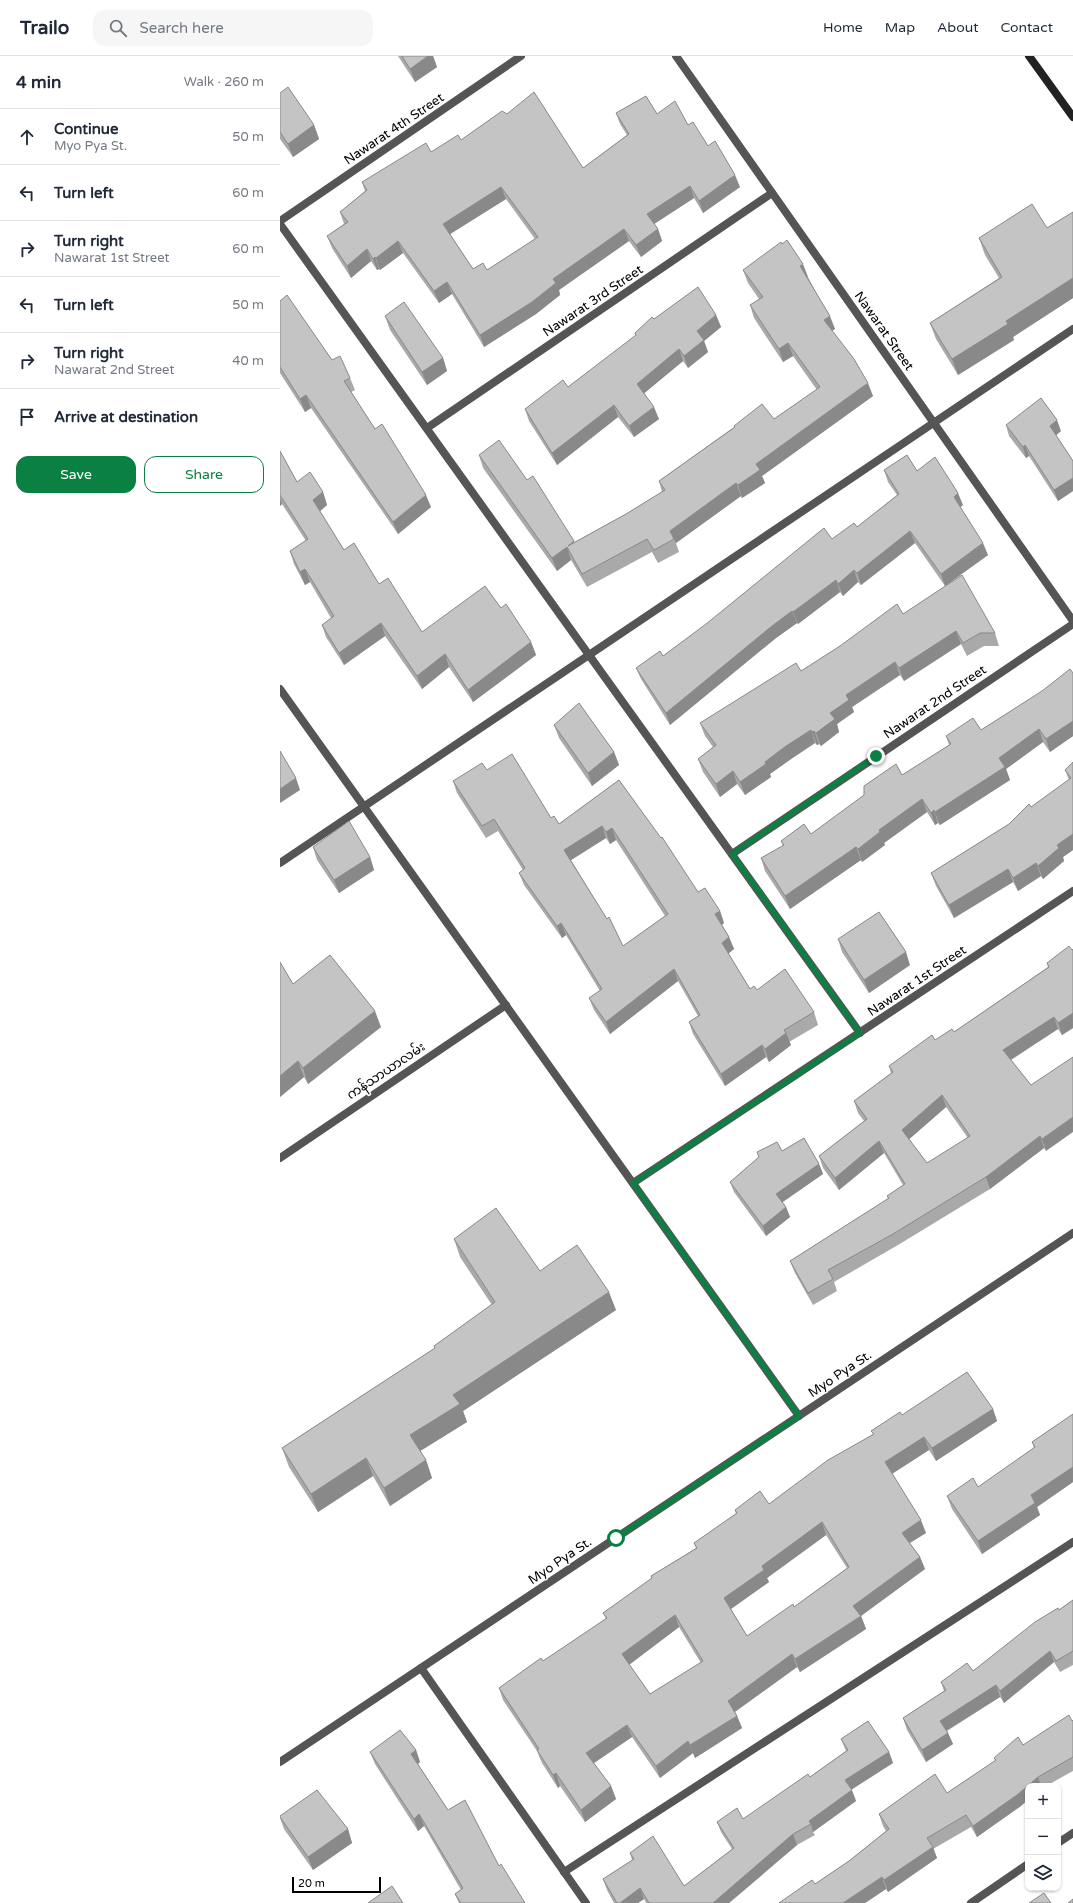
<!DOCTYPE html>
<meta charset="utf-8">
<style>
:root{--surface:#fff;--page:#f6f6f7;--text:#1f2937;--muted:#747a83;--line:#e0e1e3;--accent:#0b8043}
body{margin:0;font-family:"Varela Round","Noto Sans Myanmar",sans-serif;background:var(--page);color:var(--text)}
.controls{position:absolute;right:12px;bottom:12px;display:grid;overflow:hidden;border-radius:8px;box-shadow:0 1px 3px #0004}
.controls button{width:36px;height:36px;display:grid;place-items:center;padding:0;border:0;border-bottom:1px solid var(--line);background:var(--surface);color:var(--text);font:20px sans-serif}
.scale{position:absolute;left:12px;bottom:10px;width:89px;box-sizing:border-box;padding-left:4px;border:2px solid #000;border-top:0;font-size:11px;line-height:14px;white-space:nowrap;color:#000;-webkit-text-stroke:3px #fff;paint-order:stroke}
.stop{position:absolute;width:12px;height:12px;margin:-9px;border:3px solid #0b8043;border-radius:50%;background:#fff}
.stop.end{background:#0b8043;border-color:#fff;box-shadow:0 1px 4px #0008}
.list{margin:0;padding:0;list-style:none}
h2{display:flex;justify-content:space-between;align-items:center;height:52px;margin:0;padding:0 16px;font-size:17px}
h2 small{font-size:13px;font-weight:400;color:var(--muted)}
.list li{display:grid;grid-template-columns:26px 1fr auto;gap:12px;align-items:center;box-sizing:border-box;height:56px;padding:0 16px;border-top:1px solid var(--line)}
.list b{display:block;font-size:15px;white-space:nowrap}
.list p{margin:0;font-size:13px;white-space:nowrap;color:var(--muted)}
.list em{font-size:13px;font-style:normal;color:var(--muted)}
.actions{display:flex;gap:8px;padding:12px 16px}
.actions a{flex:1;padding:9px 0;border:1px solid var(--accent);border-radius:12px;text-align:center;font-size:14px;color:var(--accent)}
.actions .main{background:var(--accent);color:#fff}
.icon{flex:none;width:22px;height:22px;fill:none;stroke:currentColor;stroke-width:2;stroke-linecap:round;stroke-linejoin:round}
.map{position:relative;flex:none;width:793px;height:1847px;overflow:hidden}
header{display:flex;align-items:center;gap:24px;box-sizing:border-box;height:56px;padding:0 20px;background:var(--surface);border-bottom:1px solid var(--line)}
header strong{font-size:19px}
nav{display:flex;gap:22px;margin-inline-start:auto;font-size:14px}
.search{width:280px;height:36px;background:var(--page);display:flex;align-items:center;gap:10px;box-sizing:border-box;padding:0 14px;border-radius:12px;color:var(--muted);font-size:15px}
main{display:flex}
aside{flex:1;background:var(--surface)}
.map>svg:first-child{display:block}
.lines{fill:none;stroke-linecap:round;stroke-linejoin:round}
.street{stroke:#555;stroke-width:8}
.secondary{stroke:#222;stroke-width:8}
.wall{fill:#a9a9a9;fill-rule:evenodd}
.shaded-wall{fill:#898989}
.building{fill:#c4c4c4;stroke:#898989;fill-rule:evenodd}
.route{stroke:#0b8043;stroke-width:5}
.labels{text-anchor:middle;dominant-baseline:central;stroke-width:3;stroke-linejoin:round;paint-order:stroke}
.street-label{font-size:13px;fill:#000;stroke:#fff}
</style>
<header>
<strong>Trailo</strong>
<div class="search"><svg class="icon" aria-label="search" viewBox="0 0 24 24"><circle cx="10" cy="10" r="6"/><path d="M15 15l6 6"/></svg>Search here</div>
<nav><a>Home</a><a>Map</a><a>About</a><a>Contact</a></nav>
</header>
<main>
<aside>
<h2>4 min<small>Walk · 260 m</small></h2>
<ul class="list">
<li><svg class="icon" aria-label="ahead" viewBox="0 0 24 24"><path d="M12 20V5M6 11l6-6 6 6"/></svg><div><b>Continue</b><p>Myo Pya St.</p></div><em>50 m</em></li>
<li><svg class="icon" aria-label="left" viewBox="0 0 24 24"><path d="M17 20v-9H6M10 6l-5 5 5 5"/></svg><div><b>Turn left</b></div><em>60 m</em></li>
<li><svg class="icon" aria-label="right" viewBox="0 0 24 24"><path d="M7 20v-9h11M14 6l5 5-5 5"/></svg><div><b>Turn right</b><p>Nawarat 1st Street</p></div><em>60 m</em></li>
<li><svg class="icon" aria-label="left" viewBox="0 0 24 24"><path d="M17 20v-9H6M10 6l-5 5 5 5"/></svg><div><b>Turn left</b></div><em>50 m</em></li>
<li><svg class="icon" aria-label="right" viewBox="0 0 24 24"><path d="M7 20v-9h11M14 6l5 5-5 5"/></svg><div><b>Turn right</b><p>Nawarat 2nd Street</p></div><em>40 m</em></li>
<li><svg class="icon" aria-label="arrive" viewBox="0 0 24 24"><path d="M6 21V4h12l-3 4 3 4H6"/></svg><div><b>Arrive at destination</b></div></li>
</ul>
<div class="actions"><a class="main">Save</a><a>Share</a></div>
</aside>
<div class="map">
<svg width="793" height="1847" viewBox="0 0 793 1847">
<rect width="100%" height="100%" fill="#fff"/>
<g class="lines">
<g class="street">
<path d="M 396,0 L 793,565"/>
<path d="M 0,165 L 241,0"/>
<path d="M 0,168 L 580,977"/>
<path d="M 147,372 L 492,137"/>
<path d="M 0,633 L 519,1360"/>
<path d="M 452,798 L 793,568"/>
<path d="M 0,807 L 793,273"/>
<path d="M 0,1102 L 226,949"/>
<path d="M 353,1127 L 793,835"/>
<path d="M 141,1612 L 306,1847"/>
<path d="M 0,1706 L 793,1177"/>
<path d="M 778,1787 L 793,1777"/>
<path d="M 284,1816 L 793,1486"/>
<path d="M 691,1847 L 748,1808"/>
</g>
<path class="secondary" d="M 749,0 L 793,61"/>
</g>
<g class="wall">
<path d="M 118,0 L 153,0 L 157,11 L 135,26 Z"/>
<path d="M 0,37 L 34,69 L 39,83 L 13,101 L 0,83 Z"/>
<path d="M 336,57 L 377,58 L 408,69 L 428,90 L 460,131 L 423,157 L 414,142 L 374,168 L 378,173 L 382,185 L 361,201 L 349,185 L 279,234 L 280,239 L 256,258 L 204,291 L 172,238 L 159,247 L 123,197 L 100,214 L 99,213 L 97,214 L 91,205 L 71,222 L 52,192 L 47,180 L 64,168 L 60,156 L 85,135 L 82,126 L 151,96 L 181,84 L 303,112 L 347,79 L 340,68 ZM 226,143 L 255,183 L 207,214 L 193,213 L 170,178 Z"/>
<path d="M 793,156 L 793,242 L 733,281 L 734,284 L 678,319 L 656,283 L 650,267 L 719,222 L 705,199 L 699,182 L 767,172 Z"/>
<path d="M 463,214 L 528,221 L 555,273 L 552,275 L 593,340 L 482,420 L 485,427 L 462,442 L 461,440 L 396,487 L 399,496 L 378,507 L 372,496 L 307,531 L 291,504 L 277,515 L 203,412 L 199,399 L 294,485 L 295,486 L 346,458 L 382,436 L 379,425 L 454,371 L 454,370 L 494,363 L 537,334 L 513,300 L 503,306 L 474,262 L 470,249 L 479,243 L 468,227 Z"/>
<path d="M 0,245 L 52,304 L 70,322 L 75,334 L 71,336 L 95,373 L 151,451 L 118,478 L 31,352 L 25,356 L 0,317 Z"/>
<path d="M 436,259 L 441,271 L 424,285 L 428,296 L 408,312 L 403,305 L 364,337 L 379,363 L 354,381 L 338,361 L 277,409 L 249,365 L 245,353 L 288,331 L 356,280 L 355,277 L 374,263 Z"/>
<path d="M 105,260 L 163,302 L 167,315 L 147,329 L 110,274 Z"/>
<path d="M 726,369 L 781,375 L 776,379 L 793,405 L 793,435 L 778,445 L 749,400 L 746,402 L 729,380 Z"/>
<path d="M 0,395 L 17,426 L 43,436 L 47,449 L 40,455 L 64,494 L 99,528 L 142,576 L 221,552 L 251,586 L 256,599 L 193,646 L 169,611 L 142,633 L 105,580 L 64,609 L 46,581 L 42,569 L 51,562 L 30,526 L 25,529 L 14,508 L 10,495 L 26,485 L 2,448 L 0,450 Z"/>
<path d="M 604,414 L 637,415 L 683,449 L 680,451 L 708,499 L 665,530 L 635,487 L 581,529 L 578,526 L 563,540 L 560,536 L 518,568 L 517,567 L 496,582 L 390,669 L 361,623 L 356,612 L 383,600 L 552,483 L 577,471 L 617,439 L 608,426 Z"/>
<path d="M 623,558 L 715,577 L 719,590 L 704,590 L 687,600 L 681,588 L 624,625 L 620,619 L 572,651 L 574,656 L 557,668 L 559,676 L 541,690 L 539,688 L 537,689 L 535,687 L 511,703 L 490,718 L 491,721 L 465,739 L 457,728 L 440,741 L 423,716 L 418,703 L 433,691 L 425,680 L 420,667 L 521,615 Z"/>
<path d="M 793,617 L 793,680 L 770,696 L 763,686 L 726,713 L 730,724 L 660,769 L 658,767 L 655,769 L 647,756 L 604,787 L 605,789 L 582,806 L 581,804 L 510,853 L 485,815 L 481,802 L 503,790 L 501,785 L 531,778 L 669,689 L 666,680 L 701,674 Z"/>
<path d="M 274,669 L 334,696 L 339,709 L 312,730 L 279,682 Z"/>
<path d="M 793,706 L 793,794 L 783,801 L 784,805 L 763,823 L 761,820 L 738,835 L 733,826 L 674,862 L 656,830 L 651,817 L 729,768 L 789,724 L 785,714 Z"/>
<path d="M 207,714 L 279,768 L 339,724 L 418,836 L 440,855 L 444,867 L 442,869 L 449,881 L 454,893 L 448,897 L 470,933 L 477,934 L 534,956 L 538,969 L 509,986 L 511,989 L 489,1006 L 486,1001 L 445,1030 L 413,978 L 409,966 L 418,960 L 398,925 L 330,978 L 314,954 L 309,942 L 320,935 L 286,879 L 282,882 L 244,829 L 239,817 L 243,814 L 218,775 L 206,782 L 177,737 L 173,725 ZM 326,782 L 330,788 L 336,784 L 385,860 L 343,890 L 291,804 Z"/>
<path d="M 33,791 L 90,801 L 94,814 L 59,837 L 37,804 Z"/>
<path d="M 558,883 L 630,909 L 589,937 L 562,896 Z"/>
<path d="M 793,893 L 793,972 L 782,979 L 778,973 L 731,1004 L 751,1029 L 766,1095 L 764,1092 L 710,1133 L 618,1189 L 554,1226 L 557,1235 L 533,1249 L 515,1217 L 510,1205 L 608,1143 L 607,1140 L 623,1129 L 604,1097 L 559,1134 L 543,1112 L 539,1100 L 584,1065 L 578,1057 L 574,1045 L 611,1017 L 609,1010 L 655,984 L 674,976 L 768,911 L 767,907 ZM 666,1051 L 688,1082 L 647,1107 L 629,1083 Z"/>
<path d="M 13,928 L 101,971 L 28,1028 L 24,1021 L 0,1041 Z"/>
<path d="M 502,1095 L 539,1108 L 543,1118 L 502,1146 L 506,1151 L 510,1161 L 486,1180 L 454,1136 L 450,1126 L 479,1101 L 477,1096 Z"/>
<path d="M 174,1183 L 260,1215 L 336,1254 L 183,1355 L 187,1366 L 140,1395 L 146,1404 L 152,1422 L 110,1450 L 93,1420 L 38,1456 L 9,1411 L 2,1392 L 155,1292 L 154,1290 L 212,1249 L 180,1201 Z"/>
<path d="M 713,1353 L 717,1365 L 656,1405 L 649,1394 L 612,1418 L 646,1477 L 630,1487 L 640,1501 L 645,1513 L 581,1560 L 586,1573 L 520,1616 L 517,1611 L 455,1656 L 457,1660 L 462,1672 L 415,1702 L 413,1697 L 380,1722 L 352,1681 L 314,1707 L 331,1730 L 336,1743 L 305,1766 L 280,1730 L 278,1732 L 262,1707 L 257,1695 L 223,1644 L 219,1632 L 263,1605 L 326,1563 L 323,1557 L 372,1522 L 371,1520 L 416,1492 L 414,1487 L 456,1458 L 455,1454 L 489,1448 L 593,1378 L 591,1375 L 622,1359 ZM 546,1479 L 567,1512 L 514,1551 L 467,1580 L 451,1553 L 489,1526 L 487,1522 ZM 399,1571 L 421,1607 L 370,1638 L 349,1609 Z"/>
<path d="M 793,1358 L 793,1426 L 757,1451 L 760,1459 L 702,1498 L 672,1453 L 667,1440 L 698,1431 L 754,1392 L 752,1386 Z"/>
<path d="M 793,1544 L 793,1609 L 780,1616 L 774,1606 L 724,1647 L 720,1641 L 667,1675 L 673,1688 L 646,1706 L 627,1674 L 623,1662 L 664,1635 L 661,1626 L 693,1615 Z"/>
<path d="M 793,1664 L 793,1715 L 766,1730 L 748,1730 L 741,1750 L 697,1781 L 691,1771 L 653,1793 L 657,1802 L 608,1836 L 606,1833 L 585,1847 L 499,1847 L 535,1828 L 569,1805 L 606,1775 L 603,1770 L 599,1758 L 667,1737 L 715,1705 L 714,1702 L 743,1689 Z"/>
<path d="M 561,1683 L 609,1696 L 613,1707 L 571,1734 L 576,1745 L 533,1776 L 535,1779 L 517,1789 L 449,1847 L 366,1847 L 364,1843 L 358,1847 L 334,1847 L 327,1834 L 323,1823 L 352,1804 L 350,1797 L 404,1830 L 452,1793 L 441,1776 L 437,1766 L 463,1763 L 530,1721 L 566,1695 Z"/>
<path d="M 136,1694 L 140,1706 L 138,1708 L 168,1754 L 219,1810 L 245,1847 L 179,1847 L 175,1838 L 181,1834 L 144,1770 L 138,1775 L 95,1708 L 90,1696 Z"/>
<path d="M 0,1760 L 68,1773 L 72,1787 L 33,1814 L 4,1773 L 0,1762 Z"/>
</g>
<g class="shaded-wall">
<path d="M 148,0 L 153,0 L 157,11 L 135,26 L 130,13 Z"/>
<path d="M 34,69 L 39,83 L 13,101 L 8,88 Z"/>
<path d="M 455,119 L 460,131 L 423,157 L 419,145 Z"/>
<path d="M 410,130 L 414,142 L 371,170 L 367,158 Z"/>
<path d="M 221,131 L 226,143 L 167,180 L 163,168 Z"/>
<path d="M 344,173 L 349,185 L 279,234 L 280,239 L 256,258 L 204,291 L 200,279 L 273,223 Z"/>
<path d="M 378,173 L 382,185 L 361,201 L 356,189 Z"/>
<path d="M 118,185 L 123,197 L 100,214 L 96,202 Z"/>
<path d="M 87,193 L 91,205 L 71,222 L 67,210 Z"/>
<path d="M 95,201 L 99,213 L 97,214 L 93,203 Z"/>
<path d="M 523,208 L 528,221 L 525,223 L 520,210 Z"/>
<path d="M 793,222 L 793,242 L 733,281 L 734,284 L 678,319 L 672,303 L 726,265 Z"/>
<path d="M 167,226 L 172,238 L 159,247 L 154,235 Z"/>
<path d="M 436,259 L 441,271 L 424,285 L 428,296 L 408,312 L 404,300 L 417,275 Z"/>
<path d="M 550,260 L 555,273 L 548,277 L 544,264 Z"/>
<path d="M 508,287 L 513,300 L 503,306 L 499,293 Z"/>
<path d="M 399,293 L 403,305 L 361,340 L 357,328 Z"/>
<path d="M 163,302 L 167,315 L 147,329 L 142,316 Z"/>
<path d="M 588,327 L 593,340 L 482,420 L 485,427 L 462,442 L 458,429 L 476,408 Z"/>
<path d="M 26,339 L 31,352 L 25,356 L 20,343 Z"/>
<path d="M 334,349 L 338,361 L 277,409 L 272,397 Z"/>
<path d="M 374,351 L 379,363 L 354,381 L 349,370 Z"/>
<path d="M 777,364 L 781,375 L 774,381 L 770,370 Z"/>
<path d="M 745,389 L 749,400 L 746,402 L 743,391 Z"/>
<path d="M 793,422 L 793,435 L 778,445 L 774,434 Z"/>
<path d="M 456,427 L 461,440 L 396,487 L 390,475 Z"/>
<path d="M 43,436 L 47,449 L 38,457 L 33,444 Z"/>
<path d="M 678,437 L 683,449 L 678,453 L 674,441 Z"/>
<path d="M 146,439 L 151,451 L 118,478 L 113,466 Z"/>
<path d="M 0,442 L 2,448 L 0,450 Z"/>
<path d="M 630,475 L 635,487 L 581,529 L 577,517 Z"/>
<path d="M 703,487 L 708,499 L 665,530 L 661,518 Z"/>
<path d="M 287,491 L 291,504 L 277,515 L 272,502 Z"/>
<path d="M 25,513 L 30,526 L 25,529 L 20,516 Z"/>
<path d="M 574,514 L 578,526 L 563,540 L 558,528 Z"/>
<path d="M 556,524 L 560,536 L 518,568 L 513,556 Z"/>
<path d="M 512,555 L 517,567 L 496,582 L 390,669 L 386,657 L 492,570 Z"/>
<path d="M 101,567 L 105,580 L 64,609 L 59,597 Z"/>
<path d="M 676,575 L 681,588 L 624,625 L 619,612 Z"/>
<path d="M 251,586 L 256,599 L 193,646 L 188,634 Z"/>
<path d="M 165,598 L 169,611 L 142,633 L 137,620 Z"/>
<path d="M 615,606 L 620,619 L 572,651 L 574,656 L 557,668 L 559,676 L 541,690 L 536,677 L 550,657 L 566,639 Z"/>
<path d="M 793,665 L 793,680 L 770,696 L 766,683 Z"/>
<path d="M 759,673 L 763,686 L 726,713 L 730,724 L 660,769 L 655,756 L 719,702 Z"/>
<path d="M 531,674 L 535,687 L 511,703 L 490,718 L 491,721 L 465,739 L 460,726 L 485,706 L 506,690 Z"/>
<path d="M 534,675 L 539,688 L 537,689 L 532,676 Z"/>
<path d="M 334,696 L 339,709 L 312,730 L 308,717 Z"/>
<path d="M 453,715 L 457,728 L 440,741 L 436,728 Z"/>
<path d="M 16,722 L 20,734 L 0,747 L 0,733 Z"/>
<path d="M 642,743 L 647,756 L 604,787 L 605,789 L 582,806 L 578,793 L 599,774 Z"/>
<path d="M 654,754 L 658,767 L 655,769 L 651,757 Z"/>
<path d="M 322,770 L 326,782 L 288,806 L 284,794 Z"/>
<path d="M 332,772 L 336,784 L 330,788 L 326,776 Z"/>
<path d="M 793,778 L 793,794 L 783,801 L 784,805 L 763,823 L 758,810 L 777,789 Z"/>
<path d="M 576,791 L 581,804 L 510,853 L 505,840 Z"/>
<path d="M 90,801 L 94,814 L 59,837 L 54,824 Z"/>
<path d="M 756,807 L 761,820 L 738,835 L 733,822 Z"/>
<path d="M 728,813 L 733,826 L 674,862 L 669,849 Z"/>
<path d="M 440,855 L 444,867 L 440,870 L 435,858 Z"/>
<path d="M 281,867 L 286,879 L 282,882 L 277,870 Z"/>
<path d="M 449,881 L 454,893 L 447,899 L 442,887 Z"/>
<path d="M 626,896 L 630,909 L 589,937 L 584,924 Z"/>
<path d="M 394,913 L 398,925 L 330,978 L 326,966 Z"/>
<path d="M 95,955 L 101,971 L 28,1028 L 23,1012 Z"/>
<path d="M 793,957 L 793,972 L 782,979 L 778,967 Z"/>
<path d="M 774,961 L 778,973 L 727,1006 L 723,994 Z"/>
<path d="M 506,977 L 511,989 L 489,1006 L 485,993 Z"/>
<path d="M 482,989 L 486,1001 L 445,1030 L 441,1018 Z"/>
<path d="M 18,1005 L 24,1021 L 0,1041 L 0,1020 Z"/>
<path d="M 662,1039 L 666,1051 L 626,1086 L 622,1074 Z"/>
<path d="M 793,1061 L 793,1076 L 766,1095 L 762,1083 Z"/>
<path d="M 760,1080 L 764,1092 L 710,1133 L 706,1121 Z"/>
<path d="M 599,1085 L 604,1097 L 559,1134 L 555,1122 Z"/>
<path d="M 539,1108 L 543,1118 L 500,1148 L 496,1138 Z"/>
<path d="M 506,1151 L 510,1161 L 486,1180 L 483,1170 Z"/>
<path d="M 329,1236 L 336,1254 L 183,1355 L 187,1366 L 137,1397 L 130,1379 L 173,1339 Z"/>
<path d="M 713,1353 L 717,1365 L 656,1405 L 652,1392 Z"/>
<path d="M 644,1381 L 649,1394 L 610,1419 L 605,1406 Z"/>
<path d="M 86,1402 L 93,1420 L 38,1456 L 31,1438 Z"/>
<path d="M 146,1404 L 152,1422 L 110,1450 L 104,1432 Z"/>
<path d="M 793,1411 L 793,1426 L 757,1451 L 760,1459 L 702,1498 L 698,1485 L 751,1439 Z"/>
<path d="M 641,1464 L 646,1477 L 626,1489 L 622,1477 Z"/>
<path d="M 542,1466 L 546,1479 L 487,1522 L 489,1526 L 448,1555 L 444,1542 L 482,1510 Z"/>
<path d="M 640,1501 L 645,1513 L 578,1562 L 573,1550 Z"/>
<path d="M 395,1559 L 399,1571 L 346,1611 L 342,1598 Z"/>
<path d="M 581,1560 L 586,1573 L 520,1616 L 515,1603 Z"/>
<path d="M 770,1595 L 774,1606 L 724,1647 L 720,1635 Z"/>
<path d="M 512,1598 L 517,1611 L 453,1657 L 448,1645 Z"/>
<path d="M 716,1629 L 720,1641 L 664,1676 L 660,1665 Z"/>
<path d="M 457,1660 L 462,1672 L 415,1702 L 410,1689 Z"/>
<path d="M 347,1669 L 352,1681 L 311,1709 L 306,1697 Z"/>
<path d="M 668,1677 L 673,1688 L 646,1706 L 642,1694 Z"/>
<path d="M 408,1685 L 413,1697 L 380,1722 L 376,1710 Z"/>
<path d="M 136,1694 L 140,1706 L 135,1710 L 131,1698 Z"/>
<path d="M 609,1696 L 613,1707 L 569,1735 L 565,1724 Z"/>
<path d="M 276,1717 L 280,1730 L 278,1732 L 273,1719 Z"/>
<path d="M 758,1721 L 761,1730 L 748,1730 L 748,1744 L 741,1750 L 697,1781 L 693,1770 Z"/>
<path d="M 331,1730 L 336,1743 L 305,1766 L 301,1754 Z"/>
<path d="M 572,1734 L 576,1745 L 533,1776 L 531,1768 L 529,1765 Z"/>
<path d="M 139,1758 L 144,1770 L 138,1775 L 134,1763 Z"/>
<path d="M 68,1773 L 72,1787 L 33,1814 L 28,1801 Z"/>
<path d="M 513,1778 L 517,1789 L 449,1847 L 433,1847 Z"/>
<path d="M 653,1791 L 657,1802 L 608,1836 L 604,1824 Z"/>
<path d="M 602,1821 L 606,1833 L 585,1847 L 563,1847 Z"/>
<path d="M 360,1832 L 364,1843 L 358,1847 L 340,1847 Z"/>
</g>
<g class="building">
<path d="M 122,0 L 148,0 L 130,13 Z"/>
<path d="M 8,31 L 34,69 L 8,88 L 0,76 L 0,37 Z"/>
<path d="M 254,36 L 303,112 L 349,78 L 336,57 L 366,40 L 377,58 L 395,45 L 408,69 L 413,66 L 428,90 L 435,85 L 455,119 L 419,145 L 410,130 L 367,158 L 378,173 L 356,189 L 344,173 L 273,223 L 276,227 L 252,246 L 200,279 L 167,226 L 154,235 L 118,185 L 96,202 L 95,201 L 93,203 L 87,193 L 67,210 L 47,180 L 68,166 L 60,156 L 87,134 L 82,126 L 146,87 L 151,96 L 178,79 L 181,84 L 222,55 L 227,58 ZM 221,131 L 258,181 L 207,214 L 203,207 L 193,213 L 163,168 Z"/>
<path d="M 752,148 L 767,172 L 793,156 L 793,222 L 726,265 L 728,268 L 672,303 L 650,267 L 722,221 L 699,182 Z"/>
<path d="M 507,184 L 523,208 L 520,210 L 550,260 L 544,264 L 574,303 L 588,327 L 476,408 L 480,414 L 458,429 L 456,427 L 390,475 L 394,483 L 374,494 L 367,483 L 302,518 L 287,491 L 272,502 L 199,399 L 219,384 L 247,424 L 253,420 L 294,485 L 288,490 L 346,458 L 385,434 L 379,425 L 455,371 L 454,370 L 482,348 L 494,363 L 540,331 L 508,287 L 499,293 L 470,249 L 483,241 L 463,214 L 501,186 L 502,188 Z"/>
<path d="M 418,231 L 436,259 L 417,275 L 424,284 L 404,300 L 399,293 L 357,328 L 374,351 L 349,370 L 334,349 L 272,397 L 245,353 L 283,324 L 288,331 L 356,279 L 355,277 L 372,261 L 374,263 Z"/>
<path d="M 7,239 L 52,304 L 60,300 L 70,322 L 64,325 L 95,373 L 102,368 L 146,439 L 113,466 L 26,339 L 20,343 L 0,311 L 0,245 Z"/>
<path d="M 124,246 L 163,302 L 142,316 L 105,260 Z"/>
<path d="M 761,342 L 777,364 L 770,370 L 793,405 L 793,422 L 774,434 L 745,389 L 743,391 L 726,369 Z"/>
<path d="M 0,395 L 17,426 L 30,416 L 43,436 L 33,444 L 64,494 L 74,487 L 99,528 L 108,522 L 142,576 L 205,530 L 221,552 L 226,548 L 251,586 L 188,634 L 165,598 L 137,620 L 101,567 L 59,597 L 42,569 L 54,560 L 25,513 L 20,516 L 10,495 L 28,483 L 0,439 Z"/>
<path d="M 627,399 L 637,415 L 655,401 L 678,437 L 674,441 L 703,487 L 661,518 L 630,475 L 577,517 L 574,514 L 558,528 L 556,524 L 513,556 L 512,555 L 492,570 L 386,657 L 356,612 L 380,595 L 383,600 L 426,568 L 544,472 L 552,483 L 574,467 L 577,471 L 619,438 L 604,414 Z"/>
<path d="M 682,519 L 715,577 L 700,577 L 683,587 L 676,575 L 619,612 L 615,606 L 566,639 L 569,644 L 550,657 L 555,663 L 536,677 L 534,675 L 532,676 L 531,674 L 506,690 L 485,706 L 486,708 L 460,726 L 453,715 L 436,728 L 418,703 L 436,689 L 420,667 L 516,607 L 521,615 L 560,590 L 617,548 L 623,558 Z"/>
<path d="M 790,613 L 793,617 L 793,665 L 766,683 L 759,673 L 719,702 L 725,711 L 655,756 L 654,754 L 651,757 L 642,743 L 599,774 L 600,776 L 578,793 L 576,791 L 505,840 L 481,802 L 504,789 L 501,785 L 524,768 L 531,778 L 584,739 L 584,730 L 616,708 L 622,719 L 671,688 L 666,680 L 693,662 L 701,674 L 762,635 Z"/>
<path d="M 299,647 L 334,696 L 308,717 L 274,669 Z"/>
<path d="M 0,695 L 16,722 L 0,733 Z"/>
<path d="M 232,698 L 271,762 L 274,760 L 279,768 L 339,724 L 381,782 L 382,781 L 418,836 L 425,832 L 440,855 L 435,858 L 449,881 L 442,887 L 470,933 L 474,930 L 477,934 L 505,913 L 534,956 L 504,974 L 506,977 L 485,993 L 482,989 L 441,1018 L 409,966 L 420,959 L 394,913 L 326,966 L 309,942 L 322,933 L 281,867 L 277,870 L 239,817 L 245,812 L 214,763 L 202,770 L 173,725 L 202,707 L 207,714 ZM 322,770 L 326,776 L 332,772 L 388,858 L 343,890 L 329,861 L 327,863 L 284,794 Z"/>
<path d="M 793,706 L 793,778 L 777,789 L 779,792 L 758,810 L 756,807 L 733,822 L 728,813 L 669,849 L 651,817 L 729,768 L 749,748 L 751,751 L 791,722 L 785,714 Z"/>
<path d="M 69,765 L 90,801 L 54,824 L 33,791 Z"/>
<path d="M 599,856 L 626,896 L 584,924 L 558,883 Z"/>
<path d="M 789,890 L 792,894 L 793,893 L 793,957 L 778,967 L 774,961 L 723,994 L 751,1029 L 793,1001 L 793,1061 L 762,1083 L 760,1080 L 706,1121 L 613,1178 L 548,1214 L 553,1223 L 528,1237 L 510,1205 L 609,1142 L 607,1140 L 625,1128 L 599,1085 L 555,1122 L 539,1100 L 587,1063 L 574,1045 L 613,1016 L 609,1010 L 652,979 L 655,984 L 672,973 L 674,976 L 769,911 L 767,907 ZM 662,1039 L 690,1080 L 647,1107 L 622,1074 Z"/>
<path d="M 50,899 L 95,955 L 23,1012 L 18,1005 L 0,1020 L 0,906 L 13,928 Z"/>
<path d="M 524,1082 L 539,1108 L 496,1138 L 506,1151 L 483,1170 L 450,1126 L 479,1101 L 477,1096 L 497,1086 L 502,1095 Z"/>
<path d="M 216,1152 L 260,1215 L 297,1189 L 329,1236 L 173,1339 L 180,1348 L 130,1379 L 146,1404 L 104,1432 L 86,1402 L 31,1438 L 2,1392 L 155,1292 L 154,1290 L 215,1246 L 174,1183 Z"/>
<path d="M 687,1316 L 713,1353 L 652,1392 L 644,1381 L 605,1406 L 641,1464 L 622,1477 L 640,1501 L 573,1550 L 581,1560 L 515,1603 L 512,1598 L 448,1645 L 457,1660 L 410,1689 L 408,1685 L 376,1710 L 347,1669 L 306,1697 L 331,1730 L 301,1754 L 276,1717 L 273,1719 L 257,1694 L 259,1693 L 219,1632 L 261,1602 L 263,1605 L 327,1562 L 323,1557 L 372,1522 L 371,1520 L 417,1492 L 414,1487 L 457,1457 L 455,1454 L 480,1435 L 489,1448 L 548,1404 L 594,1378 L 591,1375 L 620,1356 L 622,1359 ZM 542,1466 L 569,1511 L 514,1551 L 513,1548 L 467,1580 L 444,1542 L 484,1514 L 482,1510 ZM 395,1559 L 423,1605 L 370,1638 L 342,1598 Z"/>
<path d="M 793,1358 L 793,1411 L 751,1439 L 755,1447 L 698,1485 L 667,1440 L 693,1422 L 698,1431 L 755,1391 L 752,1386 Z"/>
<path d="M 793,1544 L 793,1595 L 776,1605 L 770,1595 L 720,1635 L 716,1629 L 660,1665 L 668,1677 L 642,1694 L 623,1662 L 666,1634 L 661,1626 L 687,1607 L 693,1615 L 755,1566 L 778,1552 L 779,1554 Z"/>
<path d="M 789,1659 L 792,1665 L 793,1664 L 793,1701 L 758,1721 L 737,1739 L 693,1770 L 686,1759 L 647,1782 L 653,1791 L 604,1824 L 602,1821 L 563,1847 L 499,1847 L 532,1824 L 535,1828 L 569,1805 L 609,1773 L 599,1758 L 655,1718 L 667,1737 L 716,1704 L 714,1702 L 738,1681 L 743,1689 Z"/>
<path d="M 588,1665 L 609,1696 L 565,1724 L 572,1734 L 529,1765 L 531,1768 L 513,1778 L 433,1847 L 369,1847 L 360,1832 L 340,1847 L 337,1847 L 323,1823 L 354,1803 L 350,1797 L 373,1780 L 404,1830 L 454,1792 L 437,1766 L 457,1752 L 463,1763 L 528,1718 L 530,1721 L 568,1694 L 561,1683 Z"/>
<path d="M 120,1674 L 136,1694 L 131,1698 L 168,1754 L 185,1744 L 219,1810 L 221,1808 L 245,1847 L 181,1847 L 175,1838 L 183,1832 L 139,1758 L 134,1763 L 90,1696 Z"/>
<path d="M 37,1734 L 68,1773 L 28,1801 L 0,1761 L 0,1760 Z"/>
<path d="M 112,1830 L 123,1847 L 88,1847 Z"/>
<path d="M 764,1837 L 771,1847 L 749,1847 Z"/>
<path d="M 793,1843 L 793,1847 L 788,1847 Z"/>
</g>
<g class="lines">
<path class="route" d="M 336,1482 L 519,1360 L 353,1127 L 580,977 L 452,798 L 596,700"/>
</g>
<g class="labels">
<g class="street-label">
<text transform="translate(114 73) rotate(-34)">Nawarat 4th Street</text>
<text transform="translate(313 245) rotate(-34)">Nawarat 3rd Street</text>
<text transform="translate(604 275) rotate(55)">Nawarat Street</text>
<text transform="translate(655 646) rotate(-34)">Nawarat 2nd Street</text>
<text transform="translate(637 925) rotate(-34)">Nawarat 1st Street</text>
<text transform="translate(106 1015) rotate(-34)">ကန်သာယာလမ်း</text>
<text transform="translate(560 1318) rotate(-34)">Myo Pya St.</text>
<text transform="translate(280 1505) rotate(-34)">Myo Pya St.</text>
</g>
</g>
</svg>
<div class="controls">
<button>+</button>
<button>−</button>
<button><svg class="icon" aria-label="layers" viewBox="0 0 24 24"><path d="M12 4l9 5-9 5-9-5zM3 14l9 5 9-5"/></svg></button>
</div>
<div class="scale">20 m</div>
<div class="stop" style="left:336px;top:1482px"></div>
<div class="stop end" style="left:596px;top:700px"></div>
</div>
</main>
